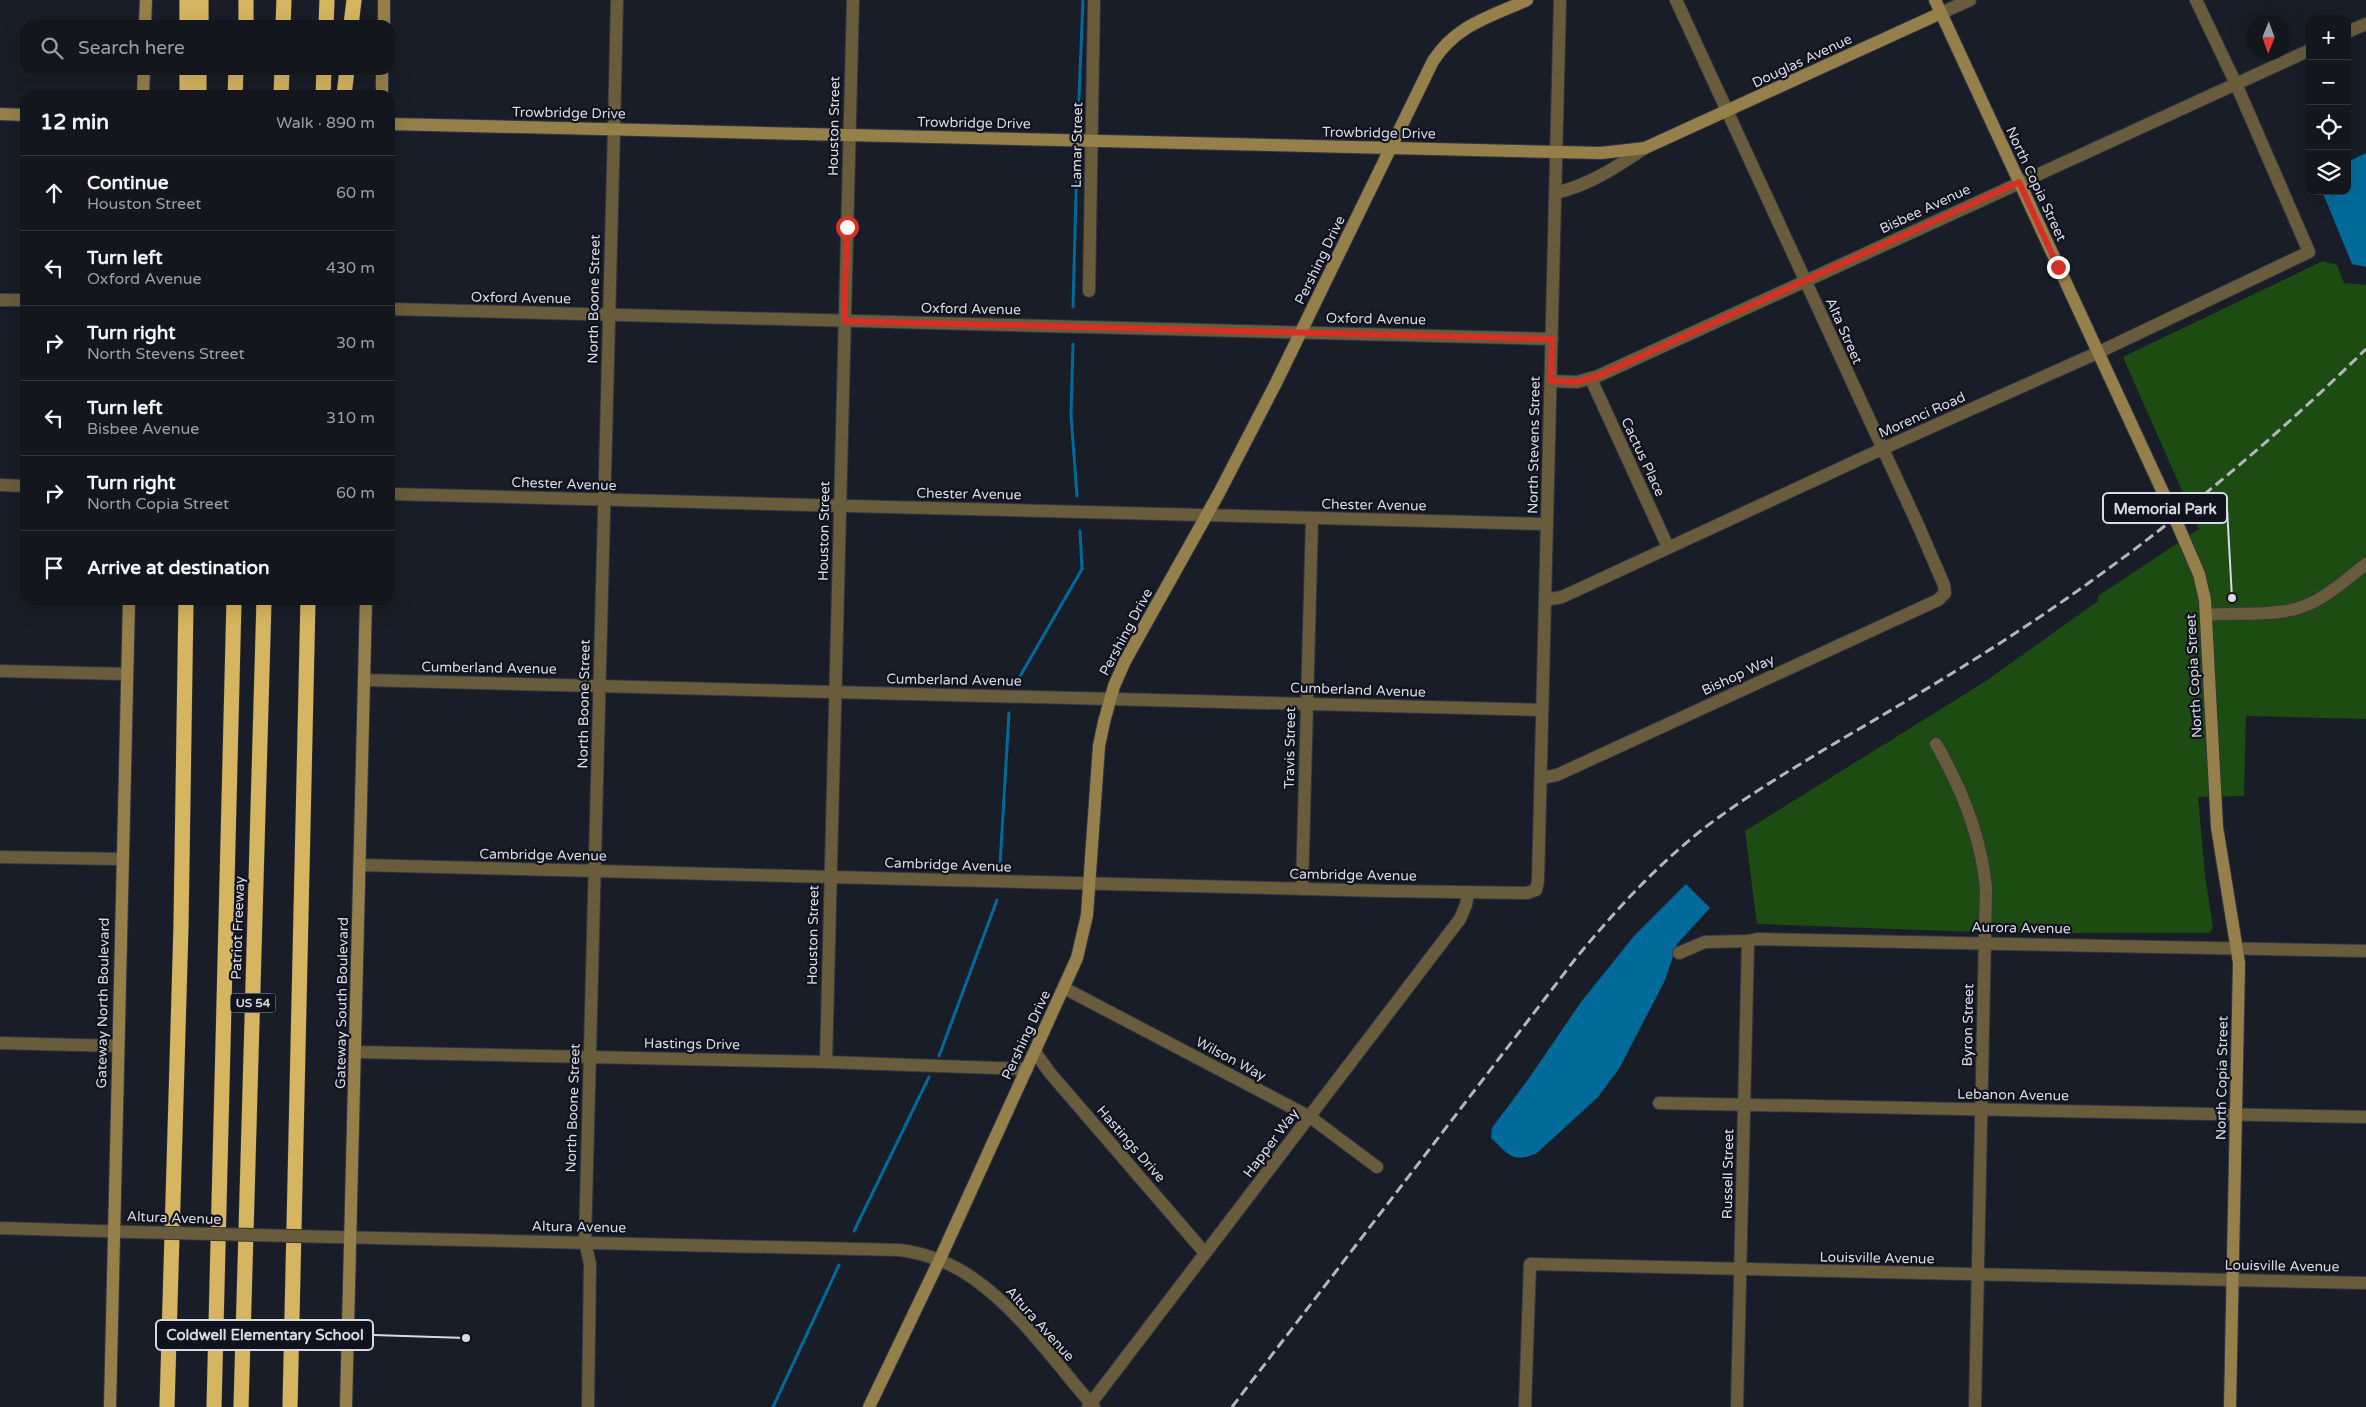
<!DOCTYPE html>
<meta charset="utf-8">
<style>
:root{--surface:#13161d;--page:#20232a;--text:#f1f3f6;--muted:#9d9fa4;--line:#32353b}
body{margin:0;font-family:"Varela Round",sans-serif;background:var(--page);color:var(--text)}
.controls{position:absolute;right:15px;top:15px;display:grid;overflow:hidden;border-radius:10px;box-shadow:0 5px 20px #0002}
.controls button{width:45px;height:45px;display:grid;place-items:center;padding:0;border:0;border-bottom:1px solid var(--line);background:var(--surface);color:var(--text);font:25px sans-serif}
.compass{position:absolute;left:2246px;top:15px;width:45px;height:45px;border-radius:50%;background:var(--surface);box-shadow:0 5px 20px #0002;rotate:181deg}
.stop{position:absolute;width:15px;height:15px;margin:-11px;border:4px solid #d93025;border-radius:50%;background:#fff}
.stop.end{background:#d93025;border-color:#fff;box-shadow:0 1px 5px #0008}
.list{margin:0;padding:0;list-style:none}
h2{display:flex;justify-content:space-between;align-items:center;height:65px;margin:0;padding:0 20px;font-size:21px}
h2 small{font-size:16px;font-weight:400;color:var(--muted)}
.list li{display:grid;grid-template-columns:32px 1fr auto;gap:15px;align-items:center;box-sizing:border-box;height:75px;padding:0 20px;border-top:1px solid var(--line)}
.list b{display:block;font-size:19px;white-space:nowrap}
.list p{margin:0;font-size:16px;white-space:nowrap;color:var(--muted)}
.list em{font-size:16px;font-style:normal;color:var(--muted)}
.icon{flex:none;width:28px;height:28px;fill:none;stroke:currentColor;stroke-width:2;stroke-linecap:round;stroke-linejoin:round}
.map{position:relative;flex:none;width:2366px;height:1407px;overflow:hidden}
.search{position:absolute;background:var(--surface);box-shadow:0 5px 20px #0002;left:20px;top:20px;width:375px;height:55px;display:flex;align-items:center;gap:12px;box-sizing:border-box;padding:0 18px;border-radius:15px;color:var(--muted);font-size:19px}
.panel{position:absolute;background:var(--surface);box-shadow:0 5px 20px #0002;left:20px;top:90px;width:375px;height:515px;border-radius:15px}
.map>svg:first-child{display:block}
.green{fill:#1d4c13}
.water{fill:#006b9b}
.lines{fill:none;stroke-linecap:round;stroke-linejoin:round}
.stream{stroke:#006b9b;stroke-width:3}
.minor-casing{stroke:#343841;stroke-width:14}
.tertiary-casing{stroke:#343841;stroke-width:14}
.secondary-casing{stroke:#343841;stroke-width:14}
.motorway-casing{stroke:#343841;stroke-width:16}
.minor{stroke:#695c3c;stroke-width:12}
.tertiary{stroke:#695c3c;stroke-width:12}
.secondary{stroke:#95804b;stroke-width:12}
.motorway{stroke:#d6b560;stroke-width:15}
.rail{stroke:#b3b6be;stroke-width:3;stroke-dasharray:10 5;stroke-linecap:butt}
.tertiary-bridge-casing{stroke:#343841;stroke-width:14;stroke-linecap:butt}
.tertiary-bridge{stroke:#695c3c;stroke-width:12}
.route{stroke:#d93025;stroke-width:6}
.labels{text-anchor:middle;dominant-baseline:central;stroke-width:4.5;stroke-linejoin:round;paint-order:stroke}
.shield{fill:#10131e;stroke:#9d9fa8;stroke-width:1}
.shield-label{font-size:12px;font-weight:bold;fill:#d9dbe3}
.street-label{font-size:14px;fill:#d9dbe3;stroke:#10131e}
.leader{fill:none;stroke:#d9dbe3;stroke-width:2}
.callout-dot{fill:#d9dbe3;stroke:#10131e;stroke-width:2}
.callout{fill:#10131e;stroke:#d9dbe3;stroke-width:2}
.callout-label{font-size:15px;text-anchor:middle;font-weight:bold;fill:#d9dbe3}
</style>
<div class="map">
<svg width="2366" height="1407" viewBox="0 0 2366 1407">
<rect width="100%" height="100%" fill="#191d27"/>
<path class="green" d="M 2323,261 L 2337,265 L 2344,283 L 2366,285 L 2366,719 L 2246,716 L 2244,796 L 2198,797 L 2205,875 L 2213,928 L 2209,933 L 2006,933 L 1757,924 L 1745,831 L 1986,681 L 2098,601 L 2098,596 L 2199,529 L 2123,357 Z"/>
<g class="water">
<path d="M 2366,153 L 2366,267 L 2352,264 L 2322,191 L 2347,191 L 2347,162 Z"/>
<path d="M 1686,884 L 1710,908 L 1677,944 L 1665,980 L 1620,1067 L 1598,1097 L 1537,1153 C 1513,1164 1508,1154 1491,1138 L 1492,1128 L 1527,1081 L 1581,1002 L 1634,936 Z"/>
</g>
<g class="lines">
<g class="stream">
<path d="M 1078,122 L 1083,0"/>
<path d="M 1073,307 L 1077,158"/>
<path d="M 1073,344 L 1071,415 L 1077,496"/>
<path d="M 1019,678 L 1082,569 L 1080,531"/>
<path d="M 1000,865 L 1009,713"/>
<path d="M 939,1056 L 997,900"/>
<path d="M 854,1231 L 929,1077"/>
<path d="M 773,1407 L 839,1265"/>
</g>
<g class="minor-casing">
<g id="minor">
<path d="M 1941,13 L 1970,0"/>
<path d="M 2347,32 L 2366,24"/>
<path d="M 1555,193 C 1588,186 1618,166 1645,148"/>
<path d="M 1089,291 L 1094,0"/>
<path d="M 0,300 L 25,300"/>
<path d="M 390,309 L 1552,339"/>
<path d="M 1591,379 L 1668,547"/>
<path d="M 1551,381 L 1577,382 L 1598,376 L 2310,50"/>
<path d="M 0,485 L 25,486"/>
<path d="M 390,494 L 1547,524"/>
<path d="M 1545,600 L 1562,597 L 1882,449 L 2097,353 L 2309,252 L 2236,84 L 2196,0"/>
<path d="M 2207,615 C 2234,612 2264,616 2291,610 C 2320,604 2343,582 2366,564"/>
<path d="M 0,671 L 127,674"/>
<path d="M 364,680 L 1542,710"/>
<path d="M 1936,744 C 1962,789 1981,836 1986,888 L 1975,1407"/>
<path d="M 1541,778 L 1557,775 L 1938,600 L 1945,593 L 1944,585 L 1918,525 L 1676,0"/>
<path d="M 0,857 L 122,859"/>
<path d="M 360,865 L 1386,891 L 1527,893 L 1536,890 L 1538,881 L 1560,0"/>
<path d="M 1302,889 L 1312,519"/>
<path d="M 1679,953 L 1705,942 L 1748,941 L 1757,939 L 2366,951"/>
<path d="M 1064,988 L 1310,1117 L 1377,1167"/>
<path d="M 355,1052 L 826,1062 L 1027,1069"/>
<path d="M 1035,1052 L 1050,1073 L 1205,1253"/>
<path d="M 826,1062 L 853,0"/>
<path d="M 1659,1103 L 2366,1117"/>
<path d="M 588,1407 L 590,1264 L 585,1242 L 614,129"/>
<path d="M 1088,1407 L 1460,919 L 1466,905 L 1468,892"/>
<path d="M 1525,1407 L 1530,1264 L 2366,1283"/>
<path d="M 1737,1407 L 1748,941"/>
</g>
</g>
<g class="tertiary-casing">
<g id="tertiary">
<path d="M 614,129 L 617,0"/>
<path d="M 0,1043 L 117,1046"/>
<path d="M 0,1228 L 132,1232"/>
<path d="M 333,1237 L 900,1250 C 925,1253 954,1264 974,1279 C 1020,1311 1057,1365 1094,1407"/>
</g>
</g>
<g class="secondary-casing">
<g id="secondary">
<path d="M 1935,0 L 2173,514 L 2199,574 L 2205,600 L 2217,827 L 2239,963 L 2230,1407"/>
<path d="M 145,25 L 146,0"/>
<path d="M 384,25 L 384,0"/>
<path d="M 143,95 L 144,70"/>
<path d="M 382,95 L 382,70"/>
<path d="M 0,114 L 25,115"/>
<path d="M 390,124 L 1601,153 L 1645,148 L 1941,13"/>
<path d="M 110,1407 L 129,600"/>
<path d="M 346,1407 L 366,600"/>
<path d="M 869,1407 L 939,1261 L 1077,958 L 1087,915 L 1099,746 L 1104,722 L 1114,686 L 1125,661 L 1219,493 L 1276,383 L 1433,61 C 1456,25 1490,17 1527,0"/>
</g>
</g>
<g class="motorway-casing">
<g id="motorway">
<path d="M 187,25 L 187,0"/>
<path d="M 201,25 L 201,0"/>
<path d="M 246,25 L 246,0"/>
<path d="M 283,25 L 284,0"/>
<path d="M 326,25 L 327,0"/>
<path d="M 351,25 L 354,0"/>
<path d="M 187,95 L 187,70"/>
<path d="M 199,95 L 199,70"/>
<path d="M 235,95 L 236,70"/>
<path d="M 281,95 L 282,70"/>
<path d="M 323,95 L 324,70"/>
<path d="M 344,95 L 347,70"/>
<path d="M 167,1407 L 181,926 L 186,600"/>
<path d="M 214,1407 L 234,600"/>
<path d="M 241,1407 L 264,600"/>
<path d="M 290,1407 L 308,600"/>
</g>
</g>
<use href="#minor" class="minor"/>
<use href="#tertiary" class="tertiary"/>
<use href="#secondary" class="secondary"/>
<use href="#motorway" class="motorway"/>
<path class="rail" d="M 1232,1407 L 1576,958 C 1615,911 1655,867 1703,829 C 1742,799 1784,774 1825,749 C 1883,715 1941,681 1997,645 C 2130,560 2253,460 2366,349"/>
<g class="tertiary-bridge-casing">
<path id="tertiary-bridge" d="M 132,1232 L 333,1237"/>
</g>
<use href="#tertiary-bridge" class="tertiary-bridge"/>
</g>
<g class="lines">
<path class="route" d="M 847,227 L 844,321 L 1552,339 L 1551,381 L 1577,382 L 1598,376 L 2019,182 L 2058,267"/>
</g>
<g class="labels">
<rect class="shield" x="230.5" y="993.5" width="45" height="19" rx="4"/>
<g class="shield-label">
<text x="253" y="1003">US 54</text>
</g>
<g class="street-label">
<text transform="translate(1802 61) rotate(-25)">Douglas Avenue</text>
<text transform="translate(569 113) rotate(1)">Trowbridge Drive</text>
<text transform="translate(974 123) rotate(1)">Trowbridge Drive</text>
<text transform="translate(834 126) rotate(-89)">Houston Street</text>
<text transform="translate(1379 133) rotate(1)">Trowbridge Drive</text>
<text transform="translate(1077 145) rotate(-89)">Lamar Street</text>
<text transform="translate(2036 184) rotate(65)">North Copia Street</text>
<text transform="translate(1925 209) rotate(-25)">Bisbee Avenue</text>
<text transform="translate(1320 260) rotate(-64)">Pershing Drive</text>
<text transform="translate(521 298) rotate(1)">Oxford Avenue</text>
<text transform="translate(594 299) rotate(-89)">North Boone Street</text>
<text transform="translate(971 309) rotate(1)">Oxford Avenue</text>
<text transform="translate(1376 319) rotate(1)">Oxford Avenue</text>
<text transform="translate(1844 331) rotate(66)">Alta Street</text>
<text transform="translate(1922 415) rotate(-24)">Morenci Road</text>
<text transform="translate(1534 445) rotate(-89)">North Stevens Street</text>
<text transform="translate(1643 457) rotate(65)">Cactus Place</text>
<text transform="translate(564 484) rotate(2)">Chester Avenue</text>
<text transform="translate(969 494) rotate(1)">Chester Avenue</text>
<text transform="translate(1374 505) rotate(1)">Chester Avenue</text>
<text transform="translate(824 531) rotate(-89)">Houston Street</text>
<text transform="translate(1126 632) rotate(-62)">Pershing Drive</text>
<text transform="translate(489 668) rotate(1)">Cumberland Avenue</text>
<text transform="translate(1738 675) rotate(-25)">Bishop Way</text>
<text transform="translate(2194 676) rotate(-93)">North Copia Street</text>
<text transform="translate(954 680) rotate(1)">Cumberland Avenue</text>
<text transform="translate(1358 690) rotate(2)">Cumberland Avenue</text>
<text transform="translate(584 704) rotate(-89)">North Boone Street</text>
<text transform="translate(1290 748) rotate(-89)">Travis Street</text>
<text transform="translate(543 855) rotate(1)">Cambridge Avenue</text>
<text transform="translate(948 865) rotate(2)">Cambridge Avenue</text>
<text transform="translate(1353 875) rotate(1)">Cambridge Avenue</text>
<text transform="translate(238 928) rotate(-88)">Patriot Freeway</text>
<text transform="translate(2021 928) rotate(1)">Aurora Avenue</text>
<text transform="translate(813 935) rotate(-89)">Houston Street</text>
<text transform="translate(103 1003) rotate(-89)">Gateway North Boulevard</text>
<text transform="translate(342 1003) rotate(-89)">Gateway South Boulevard</text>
<text transform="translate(1968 1025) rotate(-89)">Byron Street</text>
<text transform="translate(1026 1035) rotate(-65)">Pershing Drive</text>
<text transform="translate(692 1044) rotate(1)">Hastings Drive</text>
<text transform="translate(1231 1059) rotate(28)">Wilson Way</text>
<text transform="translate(2222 1078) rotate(-89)">North Copia Street</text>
<text transform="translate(2013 1095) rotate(1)">Lebanon Avenue</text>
<text transform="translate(573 1108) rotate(-88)">North Boone Street</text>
<text transform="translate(1271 1143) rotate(-53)">Happer Way</text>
<text transform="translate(1131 1144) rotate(49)">Hastings Drive</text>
<text transform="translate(1728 1174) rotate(-89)">Russell Street</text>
<text transform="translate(174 1218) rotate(2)">Altura Avenue</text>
<text transform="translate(579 1227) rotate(1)">Altura Avenue</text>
<text transform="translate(1877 1258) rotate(1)">Louisville Avenue</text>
<text transform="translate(2282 1266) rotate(1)">Louisville Avenue</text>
<text transform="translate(1040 1324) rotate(48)">Altura Avenue</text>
</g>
</g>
<path class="leader" d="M2232 598L2227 508M466 1338L373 1335"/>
<g class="callout-dot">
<circle cx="2232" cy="598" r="5"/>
<circle cx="466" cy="1338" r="5"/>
</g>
<g class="callout">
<rect x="2103" y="493" width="124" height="30" rx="5"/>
<rect x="156" y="1320" width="217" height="30" rx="5"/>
</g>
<g class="callout-label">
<text x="2165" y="514">Memorial Park</text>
<text x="265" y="1340">Coldwell Elementary School</text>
</g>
</svg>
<div class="controls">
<button>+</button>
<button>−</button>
<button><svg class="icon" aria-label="locate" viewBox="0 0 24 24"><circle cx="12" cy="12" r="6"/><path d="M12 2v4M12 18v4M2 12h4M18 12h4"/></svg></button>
<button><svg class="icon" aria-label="layers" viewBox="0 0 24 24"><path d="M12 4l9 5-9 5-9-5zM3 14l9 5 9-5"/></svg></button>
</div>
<svg class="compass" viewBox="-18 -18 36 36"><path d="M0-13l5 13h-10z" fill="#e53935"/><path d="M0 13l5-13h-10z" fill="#9d9fa4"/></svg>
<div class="stop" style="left:847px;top:227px"></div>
<div class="stop end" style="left:2058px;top:267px"></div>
<div class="search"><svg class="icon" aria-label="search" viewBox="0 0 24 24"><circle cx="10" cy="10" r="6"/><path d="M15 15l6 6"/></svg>Search here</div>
<section class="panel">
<h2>12 min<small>Walk · 890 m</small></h2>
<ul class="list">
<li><svg class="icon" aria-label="ahead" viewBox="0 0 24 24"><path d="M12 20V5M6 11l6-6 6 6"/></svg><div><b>Continue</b><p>Houston Street</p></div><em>60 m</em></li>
<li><svg class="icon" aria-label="left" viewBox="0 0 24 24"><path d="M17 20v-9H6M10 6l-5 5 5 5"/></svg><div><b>Turn left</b><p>Oxford Avenue</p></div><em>430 m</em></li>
<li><svg class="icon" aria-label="right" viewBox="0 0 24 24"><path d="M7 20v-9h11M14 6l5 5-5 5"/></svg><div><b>Turn right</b><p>North Stevens Street</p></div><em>30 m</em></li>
<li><svg class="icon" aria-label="left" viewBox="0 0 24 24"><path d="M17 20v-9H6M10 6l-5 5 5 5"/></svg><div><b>Turn left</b><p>Bisbee Avenue</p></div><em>310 m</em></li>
<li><svg class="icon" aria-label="right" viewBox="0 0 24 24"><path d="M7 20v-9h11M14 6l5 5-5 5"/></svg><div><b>Turn right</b><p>North Copia Street</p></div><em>60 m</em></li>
<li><svg class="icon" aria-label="arrive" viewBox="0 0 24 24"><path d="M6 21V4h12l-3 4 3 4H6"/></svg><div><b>Arrive at destination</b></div></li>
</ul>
</section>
</div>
